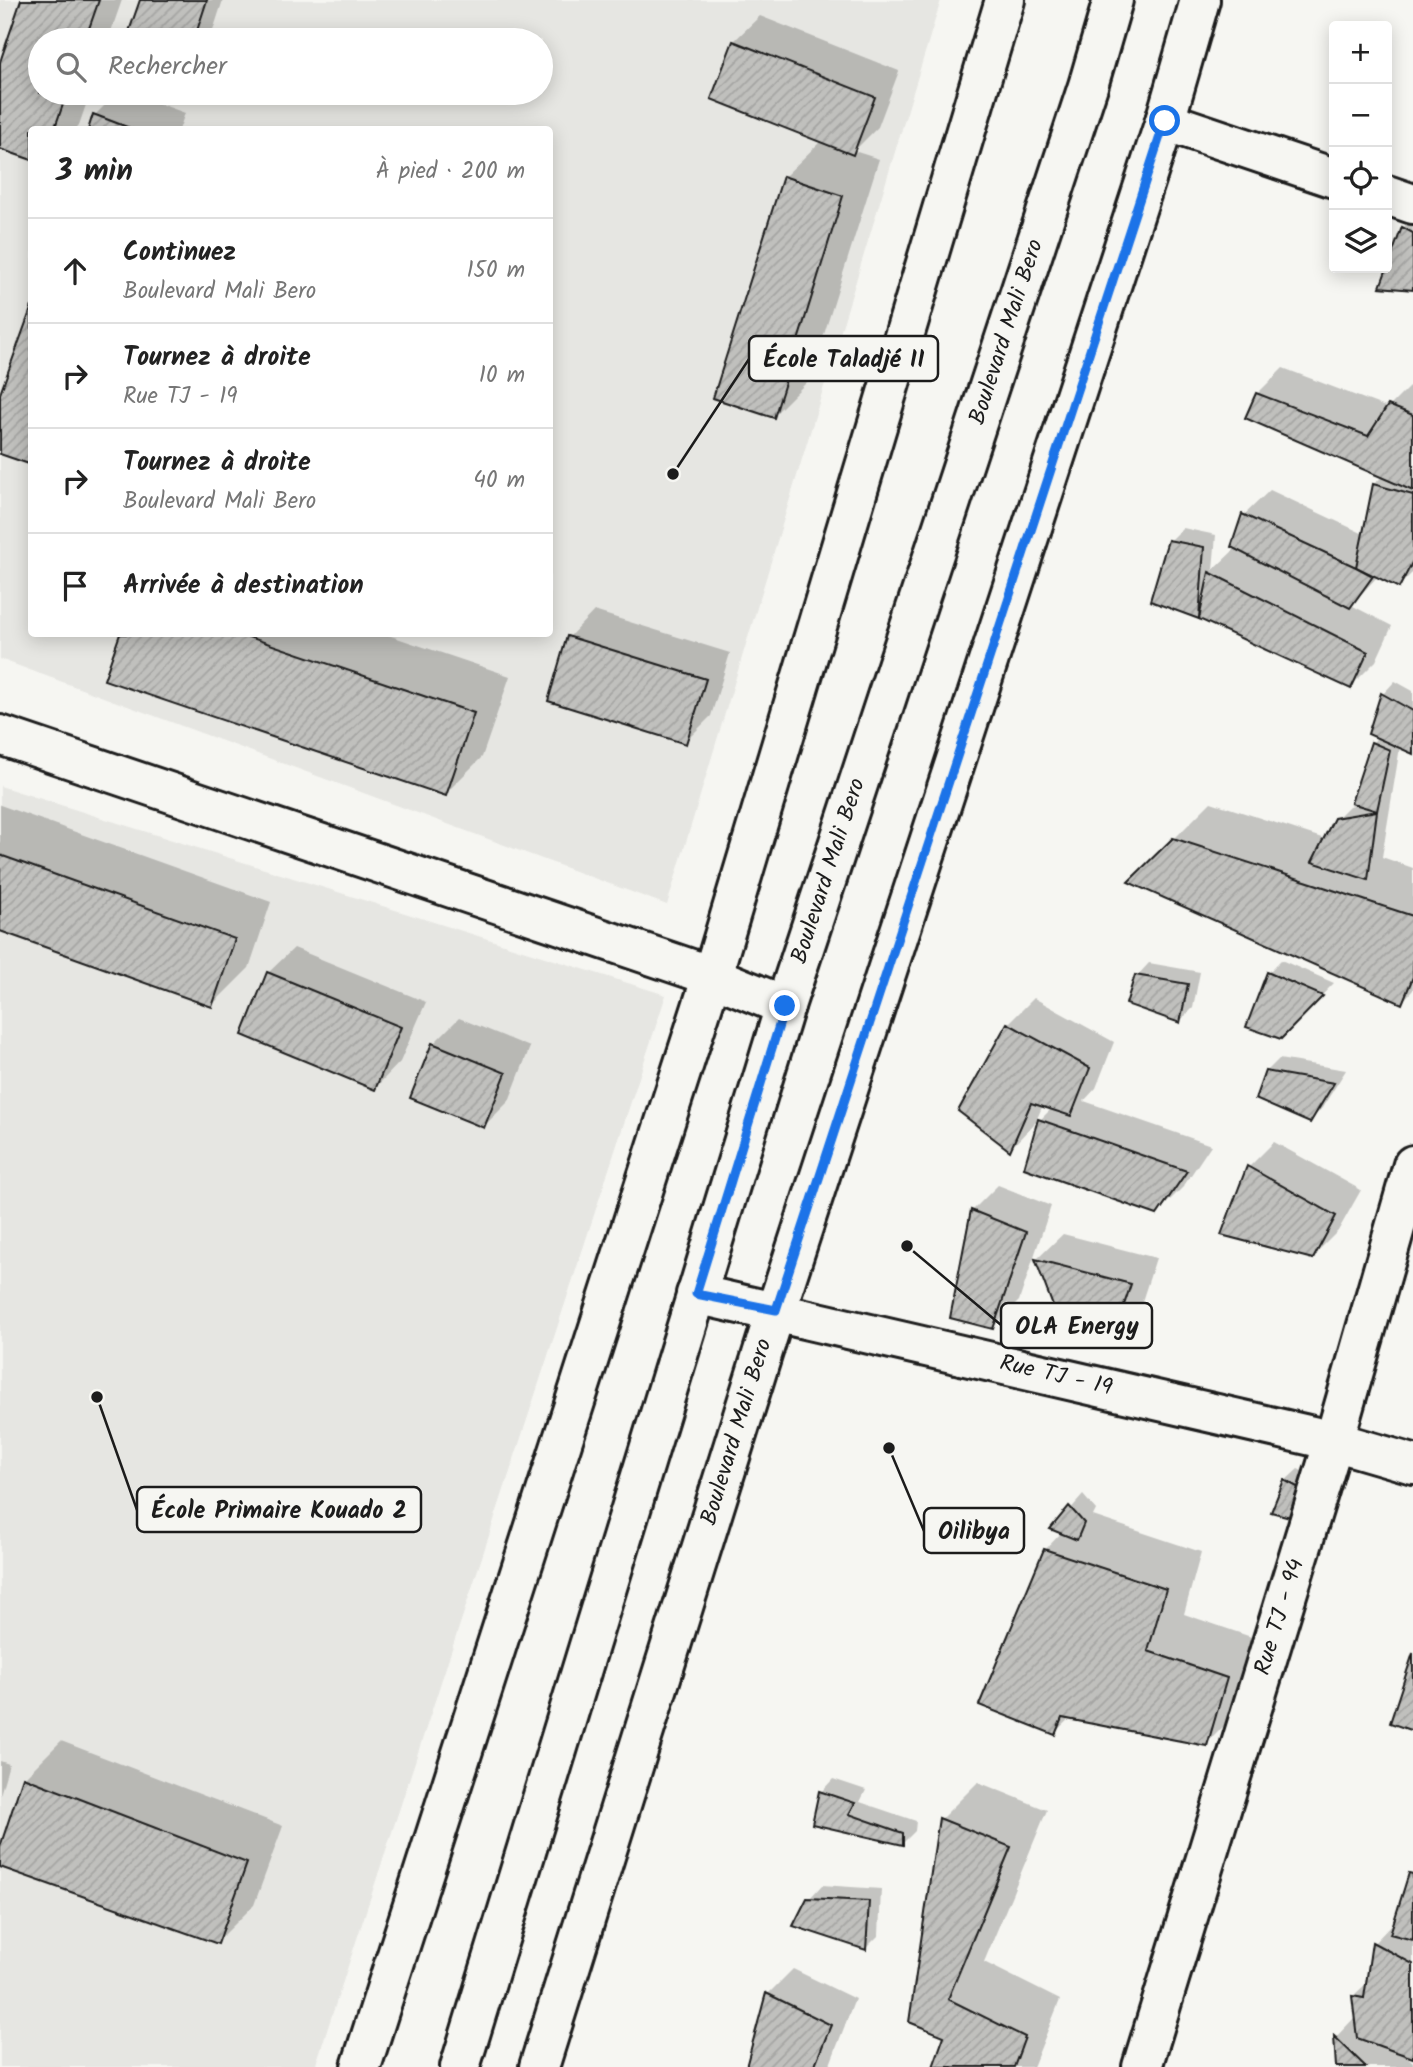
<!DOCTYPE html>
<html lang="fr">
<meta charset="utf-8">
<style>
:root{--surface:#fff;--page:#f2f2f2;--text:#222;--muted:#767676;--line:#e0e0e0}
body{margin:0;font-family:Kalam,sans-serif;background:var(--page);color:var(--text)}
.controls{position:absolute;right:21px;top:21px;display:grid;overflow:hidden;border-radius:7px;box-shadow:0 4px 18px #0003}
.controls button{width:63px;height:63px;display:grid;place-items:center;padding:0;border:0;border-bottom:2px solid var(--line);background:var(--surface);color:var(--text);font:35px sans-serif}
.stop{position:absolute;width:21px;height:21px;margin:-16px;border:5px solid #1a73e8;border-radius:50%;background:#fff}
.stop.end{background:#1a73e8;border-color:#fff;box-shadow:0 2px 7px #0008}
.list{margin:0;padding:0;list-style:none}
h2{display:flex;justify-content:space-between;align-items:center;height:91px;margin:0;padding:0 28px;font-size:30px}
h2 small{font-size:23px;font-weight:400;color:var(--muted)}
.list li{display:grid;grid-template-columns:46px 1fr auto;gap:21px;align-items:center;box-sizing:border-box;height:105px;padding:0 28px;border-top:2px solid var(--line)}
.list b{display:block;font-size:26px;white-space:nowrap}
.list p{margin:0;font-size:23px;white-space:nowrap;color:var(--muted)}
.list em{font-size:23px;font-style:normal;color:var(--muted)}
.icon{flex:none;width:38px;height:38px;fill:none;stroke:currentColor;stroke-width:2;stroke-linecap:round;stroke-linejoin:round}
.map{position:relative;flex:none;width:1413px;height:2067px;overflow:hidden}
.search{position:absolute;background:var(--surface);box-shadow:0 4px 18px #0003;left:28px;top:28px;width:525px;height:77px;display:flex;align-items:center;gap:18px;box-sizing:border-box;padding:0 24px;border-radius:38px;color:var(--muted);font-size:26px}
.panel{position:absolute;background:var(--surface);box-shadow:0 4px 18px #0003;left:28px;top:126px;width:525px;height:511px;border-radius:7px}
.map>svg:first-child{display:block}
.built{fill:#e6e6e2;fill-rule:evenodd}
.shadow{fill:#0003}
.building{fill:url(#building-hatch);stroke:#1c1c1c;stroke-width:2}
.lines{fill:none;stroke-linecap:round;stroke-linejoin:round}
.minor-casing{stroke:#1c1c1c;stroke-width:44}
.major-casing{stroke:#1c1c1c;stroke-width:44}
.minor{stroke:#f6f6f2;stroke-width:38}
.major{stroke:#f6f6f2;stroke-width:38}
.route{stroke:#1a73e8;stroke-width:9}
.labels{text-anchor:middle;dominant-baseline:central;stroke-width:6;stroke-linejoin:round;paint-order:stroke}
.street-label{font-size:23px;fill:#1c1c1c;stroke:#f6f6f2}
.leader{fill:none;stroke:#1c1c1c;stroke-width:2.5}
.callout-dot{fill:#1c1c1c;stroke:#f6f6f2;stroke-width:2.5}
.callout{fill:#f6f6f2;stroke:#1c1c1c;stroke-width:2.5}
.callout-label{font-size:24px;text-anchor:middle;font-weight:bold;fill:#1c1c1c}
</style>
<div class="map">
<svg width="1413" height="2067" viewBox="0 0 1413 2067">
<defs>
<pattern id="building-hatch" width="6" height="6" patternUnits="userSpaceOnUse" patternTransform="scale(1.75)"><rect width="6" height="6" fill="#c0c0bd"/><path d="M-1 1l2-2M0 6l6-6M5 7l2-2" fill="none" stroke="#a4a4a2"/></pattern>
</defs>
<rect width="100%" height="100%" fill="#f6f6f2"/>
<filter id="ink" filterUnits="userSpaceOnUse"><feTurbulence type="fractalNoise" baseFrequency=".0143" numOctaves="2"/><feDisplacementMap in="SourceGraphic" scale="14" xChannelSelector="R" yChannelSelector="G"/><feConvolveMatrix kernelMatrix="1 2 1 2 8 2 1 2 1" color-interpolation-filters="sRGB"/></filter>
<g filter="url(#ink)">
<g class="built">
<path d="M 0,0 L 941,0 L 667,905 L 0,659 ZM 40,40 L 541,40 L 541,93 L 40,93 ZM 32,130 L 550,130 L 550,634 L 32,634 Z"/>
<path d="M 0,786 L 666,995 L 315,2067 L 0,2067 Z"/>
</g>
<g class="shadow">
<path d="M 23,0 L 122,0 L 108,40 L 40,40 L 40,93 L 90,93 L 79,125 L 74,130 L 32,130 L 0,147 L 0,67 Z"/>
<path d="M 141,0 L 223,0 L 210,40 L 128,40 Z"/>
<path d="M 760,16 L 899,71 L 878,127 L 854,151 L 879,159 L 810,379 L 773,416 L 784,177 L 821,141 L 713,98 L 734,41 Z"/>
<path d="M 117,93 L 130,93 L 185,113 L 179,130 L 89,130 L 95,115 Z"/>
<path d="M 1413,218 L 1413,289 L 1403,228 Z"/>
<path d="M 1283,368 L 1388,408 L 1413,383 L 1413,572 L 1399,586 L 1378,576 L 1351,605 L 1392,626 L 1376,661 L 1350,687 L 1200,618 L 1152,600 L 1170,541 L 1183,528 L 1216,535 L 1213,570 L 1236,548 L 1244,515 L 1270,490 L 1364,534 L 1374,484 L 1383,476 L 1257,394 Z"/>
<path d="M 594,611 L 730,653 L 711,716 L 685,742 L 569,637 Z"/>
<path d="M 121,634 L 385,634 L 510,676 L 482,757 L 445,794 L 106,679 Z"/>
<path d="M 1395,681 L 1413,691 L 1413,752 L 1400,747 L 1382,857 L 1413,868 L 1413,990 L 1402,1002 L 1131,882 L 1211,802 L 1325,839 L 1336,819 L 1349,806 L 1360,804 L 1372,743 L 1378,737 L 1370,733 L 1383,694 Z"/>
<path d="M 0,805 L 271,902 L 249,968 L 212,1005 L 0,929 Z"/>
<path d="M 294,948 L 426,1002 L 400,1062 L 375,1088 L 268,973 Z"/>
<path d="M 1281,960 L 1334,983 L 1281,1037 L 1268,973 Z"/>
<path d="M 1149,963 L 1200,972 L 1193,1008 L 1180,1021 L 1137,976 Z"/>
<path d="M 1034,998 L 1114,1042 L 1096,1088 L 1084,1101 L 1211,1145 L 1183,1187 L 1157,1213 L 1040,1120 L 1052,1108 L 1043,1105 L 1035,1123 L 1010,1149 L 1008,1024 Z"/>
<path d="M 459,1018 L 530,1047 L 509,1101 L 484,1126 L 433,1044 Z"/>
<path d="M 1279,1059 L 1346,1070 L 1322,1108 L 1310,1121 L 1266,1072 Z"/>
<path d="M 1274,1142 L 1361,1190 L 1338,1231 L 1312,1257 L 1249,1167 Z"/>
<path d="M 998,1185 L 1051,1206 L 1019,1301 L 993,1327 L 972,1211 Z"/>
<path d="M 1063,1234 L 1156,1258 L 1136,1320 L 1110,1346 L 1067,1338 L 1037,1259 Z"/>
<path d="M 1298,1469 L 1321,1480 L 1315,1506 L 1285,1481 Z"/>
<path d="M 1083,1495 L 1096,1510 L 1093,1516 L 1201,1552 L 1184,1614 L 1263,1641 L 1243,1707 L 1206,1744 L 1070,1718 L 1054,1733 L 1045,1550 L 1062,1532 L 1053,1529 Z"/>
<path d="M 61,1741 L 283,1826 L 254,1905 L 217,1942 L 0,1866 L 0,1852 L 24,1778 Z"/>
<path d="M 0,1761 L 9,1764 L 0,1795 Z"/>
<path d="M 833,1779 L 866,1790 L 860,1802 L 916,1821 L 915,1831 L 903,1843 L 814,1822 L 821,1792 Z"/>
<path d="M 978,1782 L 1047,1810 L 984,1962 L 1060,2000 L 1033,2067 L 935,2067 L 946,2035 L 941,1819 Z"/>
<path d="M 1413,1872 L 1413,2056 L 1403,2053 L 1413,2062 L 1413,2067 L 1338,2067 L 1336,2037 L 1356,2016 L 1353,1996 L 1368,1982 L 1374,1943 L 1396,1920 Z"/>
<path d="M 822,1885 L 881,1889 L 879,1935 L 866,1948 L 809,1899 Z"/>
<path d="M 793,1969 L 855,1999 L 829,2067 L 748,2067 L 768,1994 Z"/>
</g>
<g class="building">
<path d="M 21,0 L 99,0 L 85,40 L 40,40 L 40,93 L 67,93 L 54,130 L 32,130 L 32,160 L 0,149 L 0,62 Z"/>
<path d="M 140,0 L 207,0 L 194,40 L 126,40 Z"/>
<path d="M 733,41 L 875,97 L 853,155 L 711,99 Z"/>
<path d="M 93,114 L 135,130 L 88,130 Z"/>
<path d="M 783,176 L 843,196 L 774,418 L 713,398 Z"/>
<path d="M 1402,227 L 1413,233 L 1413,290 L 1380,287 Z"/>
<path d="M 32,306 L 32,465 L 0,454 L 0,394 Z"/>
<path d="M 1256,393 L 1368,436 L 1388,405 L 1413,415 L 1413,491 L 1245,418 Z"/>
<path d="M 1373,484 L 1413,495 L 1413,561 L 1399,588 L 1356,567 Z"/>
<path d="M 1242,514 L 1356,567 L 1373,576 L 1350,608 L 1231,547 Z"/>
<path d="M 1168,540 L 1204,547 L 1199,619 L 1150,601 Z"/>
<path d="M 1209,572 L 1368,652 L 1351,689 L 1199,619 Z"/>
<path d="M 120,634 L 240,634 L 474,713 L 446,796 L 104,680 Z"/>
<path d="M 567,636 L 706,679 L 686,744 L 548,701 Z"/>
<path d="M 1381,693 L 1413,711 L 1413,754 L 1368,734 Z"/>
<path d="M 1371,742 L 1390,750 L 1377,811 L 1351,803 Z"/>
<path d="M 1377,811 L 1368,880 L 1312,862 L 1334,818 Z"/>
<path d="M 1173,838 L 1413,916 L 1413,977 L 1402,1004 L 1128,882 Z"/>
<path d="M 0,855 L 235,939 L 212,1007 L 0,931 Z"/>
<path d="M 267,972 L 401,1027 L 375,1090 L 242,1035 Z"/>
<path d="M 1267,972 L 1323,996 L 1281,1039 L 1246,1027 Z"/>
<path d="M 1135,975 L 1188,984 L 1180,1023 L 1126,1004 Z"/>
<path d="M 1007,1023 L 1090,1068 L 1071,1116 L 1031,1103 L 1010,1151 L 958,1111 Z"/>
<path d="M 432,1043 L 506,1073 L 484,1128 L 410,1098 Z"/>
<path d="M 1265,1071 L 1334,1083 L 1310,1123 L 1255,1099 Z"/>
<path d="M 1038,1119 L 1187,1171 L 1157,1215 L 1024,1168 Z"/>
<path d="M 1247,1166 L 1336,1216 L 1313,1259 L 1221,1235 Z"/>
<path d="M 971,1210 L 1026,1232 L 993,1329 L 950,1318 Z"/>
<path d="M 1035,1259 L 1131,1284 L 1110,1347 L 1066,1340 Z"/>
<path d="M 1284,1480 L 1309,1493 L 1302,1520 L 1271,1512 Z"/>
<path d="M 1069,1506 L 1084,1523 L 1077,1540 L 1050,1529 Z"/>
<path d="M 1044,1549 L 1166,1589 L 1148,1651 L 1227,1678 L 1207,1746 L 1062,1718 L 1055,1735 L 979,1705 Z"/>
<path d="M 1413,1653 L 1413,1731 L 1390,1723 Z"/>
<path d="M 23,1777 L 247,1863 L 218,1944 L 0,1867 L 0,1847 Z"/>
<path d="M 819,1791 L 855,1803 L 849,1814 L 903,1833 L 903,1845 L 812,1824 Z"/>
<path d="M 939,1818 L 1011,1847 L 948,1999 L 1025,2037 L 1014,2067 L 933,2067 L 944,2036 L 909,2022 Z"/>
<path d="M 1409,1873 L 1413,1874 L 1413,1940 L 1390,1934 Z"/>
<path d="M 807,1898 L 869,1901 L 866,1950 L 793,1926 Z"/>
<path d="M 1372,1942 L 1413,1964 L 1413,2058 L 1357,2038 L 1352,1996 L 1364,1998 Z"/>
<path d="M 766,1993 L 831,2025 L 814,2067 L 746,2067 Z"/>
<path d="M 1334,2036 L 1366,2067 L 1336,2067 Z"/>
</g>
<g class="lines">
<g class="minor-casing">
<g id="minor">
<path d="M 1165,121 L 1334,178"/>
<path d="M 1387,195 L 1413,204"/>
<path d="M 0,735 L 712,976 L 785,1006"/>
<path d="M 696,1294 L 1334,1441 L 1413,1464"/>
<path d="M 361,2067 L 712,976 L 1005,0"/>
<path d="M 1142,2067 L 1334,1441 L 1413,1165"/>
</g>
</g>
<g class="major-casing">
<g id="major">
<path d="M 460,2067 L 785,1006 L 1088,86 L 1113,0"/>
<path d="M 539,2067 L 776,1310 L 1165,121 L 1200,0"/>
</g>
</g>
<use href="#minor" class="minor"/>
<use href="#major" class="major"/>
</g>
</g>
<g class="lines" filter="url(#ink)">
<path class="route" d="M 785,1006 L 696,1294 L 776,1310 L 1165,121"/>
</g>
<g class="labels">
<g class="street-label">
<text transform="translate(1007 332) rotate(-72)">Boulevard Mali Bero</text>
<text transform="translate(829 871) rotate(-72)">Boulevard Mali Bero</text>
<text transform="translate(1056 1376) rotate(13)">Rue TJ - 19</text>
<text transform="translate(737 1432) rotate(-73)">Boulevard Mali Bero</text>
<text transform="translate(1280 1617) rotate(-73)">Rue TJ - 94</text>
</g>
</g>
<path class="leader" d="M673 474L749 359M907 1246L1001 1325M97 1397L137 1510M889 1448L924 1531"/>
<g class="callout-dot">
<circle cx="673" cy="474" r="7"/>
<circle cx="907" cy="1246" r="7"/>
<circle cx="97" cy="1397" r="7"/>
<circle cx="889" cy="1448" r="7"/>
</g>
<g class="callout">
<rect x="749" y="336" width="189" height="45" rx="7"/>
<rect x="1001" y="1303" width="151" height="45" rx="7"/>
<rect x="137" y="1487" width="284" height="45" rx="7"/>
<rect x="924" y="1508" width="100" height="45" rx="7"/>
</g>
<g class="callout-label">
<text x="844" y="367">École Taladjé II</text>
<text x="1077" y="1334">OLA Energy</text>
<text x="279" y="1518">École Primaire Kouado 2</text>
<text x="974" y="1539">Oilibya</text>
</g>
</svg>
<div class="controls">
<button>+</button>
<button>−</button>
<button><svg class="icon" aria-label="locate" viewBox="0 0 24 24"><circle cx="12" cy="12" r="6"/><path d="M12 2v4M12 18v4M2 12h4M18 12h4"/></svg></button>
<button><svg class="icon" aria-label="layers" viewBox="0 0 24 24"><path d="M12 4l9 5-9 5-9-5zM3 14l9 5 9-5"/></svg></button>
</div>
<div class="stop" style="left:1165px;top:121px"></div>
<div class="stop end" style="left:785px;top:1006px"></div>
<div class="search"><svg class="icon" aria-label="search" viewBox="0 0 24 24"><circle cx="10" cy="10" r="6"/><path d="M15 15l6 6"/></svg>Rechercher</div>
<section class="panel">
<h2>3 min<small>À pied · 200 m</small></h2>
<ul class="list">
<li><svg class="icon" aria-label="ahead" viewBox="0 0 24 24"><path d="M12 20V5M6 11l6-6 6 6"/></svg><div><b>Continuez</b><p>Boulevard Mali Bero</p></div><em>150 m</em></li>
<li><svg class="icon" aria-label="right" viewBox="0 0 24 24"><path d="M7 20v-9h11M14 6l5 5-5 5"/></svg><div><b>Tournez à droite</b><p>Rue TJ - 19</p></div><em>10 m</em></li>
<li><svg class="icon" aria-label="right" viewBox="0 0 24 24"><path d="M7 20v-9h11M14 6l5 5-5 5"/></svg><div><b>Tournez à droite</b><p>Boulevard Mali Bero</p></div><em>40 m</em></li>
<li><svg class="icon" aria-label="arrive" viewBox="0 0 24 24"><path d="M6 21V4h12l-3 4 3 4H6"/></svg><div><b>Arrivée à destination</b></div></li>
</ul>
</section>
</div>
